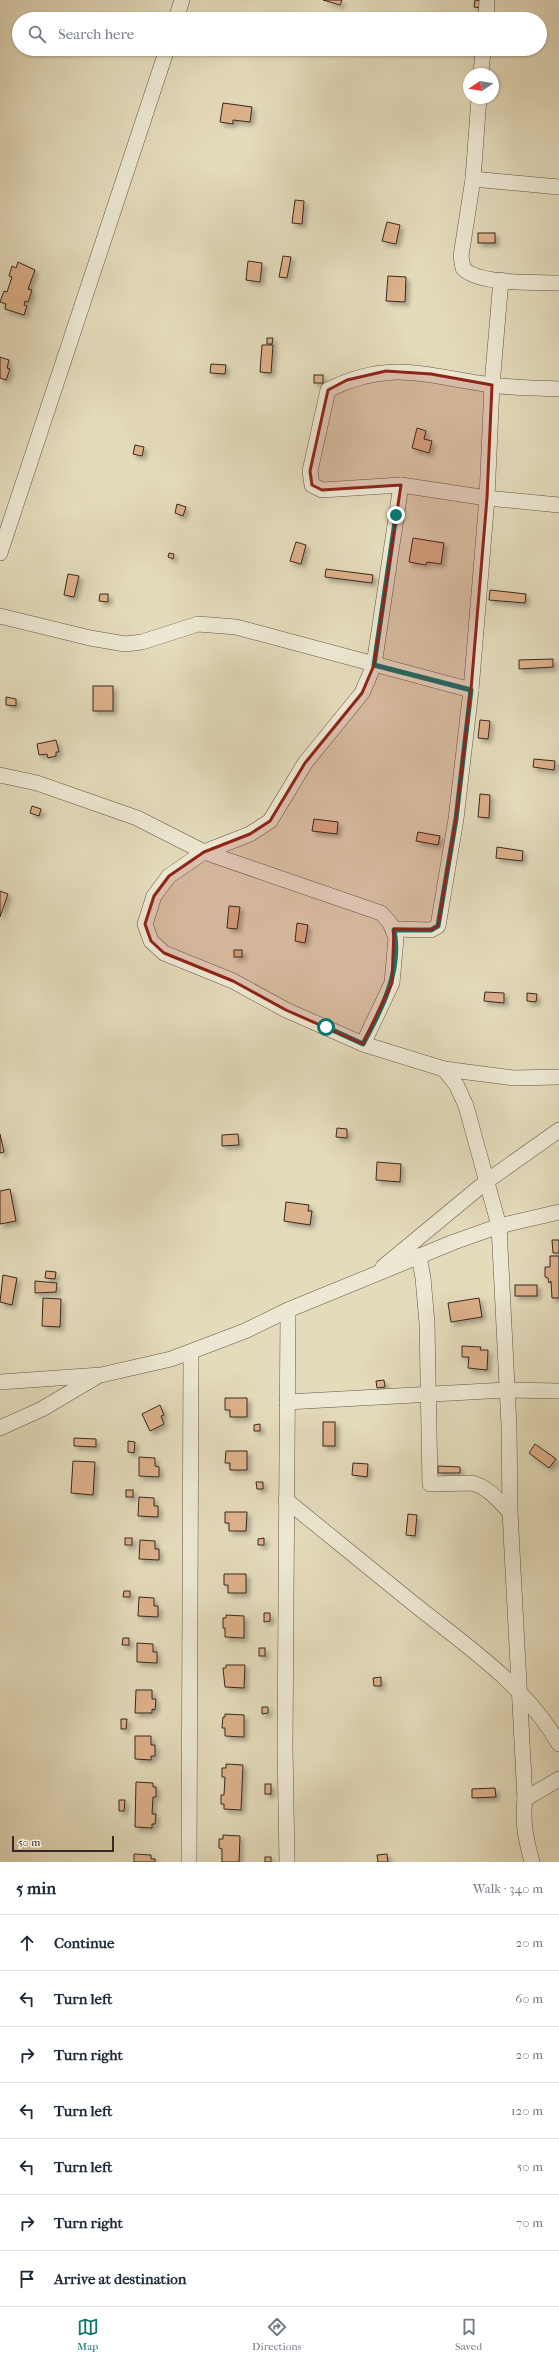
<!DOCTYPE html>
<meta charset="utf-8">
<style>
:root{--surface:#fff;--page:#f2f2f3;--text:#1f2937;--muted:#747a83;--line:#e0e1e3;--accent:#0f766e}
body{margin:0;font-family:"IM FELL French Canon",serif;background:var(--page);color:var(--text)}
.compass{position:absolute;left:463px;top:68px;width:36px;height:36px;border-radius:50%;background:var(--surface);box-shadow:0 1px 3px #0004;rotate:258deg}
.scale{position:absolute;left:12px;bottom:10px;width:102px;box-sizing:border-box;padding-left:4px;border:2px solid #382820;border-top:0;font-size:11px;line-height:14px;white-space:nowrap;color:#382820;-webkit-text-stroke:3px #ede8d3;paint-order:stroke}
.stop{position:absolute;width:12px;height:12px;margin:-9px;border:3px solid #0f766e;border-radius:50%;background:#fff}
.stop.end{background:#0f766e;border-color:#fff;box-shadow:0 1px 4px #0008}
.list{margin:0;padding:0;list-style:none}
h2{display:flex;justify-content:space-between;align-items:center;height:52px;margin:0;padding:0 16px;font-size:17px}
h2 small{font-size:13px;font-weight:400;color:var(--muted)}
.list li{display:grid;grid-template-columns:26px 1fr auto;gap:12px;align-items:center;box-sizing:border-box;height:56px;padding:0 16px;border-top:1px solid var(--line)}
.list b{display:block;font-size:15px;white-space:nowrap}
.list em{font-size:13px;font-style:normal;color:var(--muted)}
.icon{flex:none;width:22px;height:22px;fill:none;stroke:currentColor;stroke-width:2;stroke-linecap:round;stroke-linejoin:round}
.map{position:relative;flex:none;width:559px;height:1862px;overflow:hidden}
.search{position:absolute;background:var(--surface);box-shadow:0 1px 3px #0004;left:12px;right:12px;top:12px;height:44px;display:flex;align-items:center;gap:10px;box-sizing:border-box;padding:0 14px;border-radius:22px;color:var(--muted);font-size:15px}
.sheet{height:444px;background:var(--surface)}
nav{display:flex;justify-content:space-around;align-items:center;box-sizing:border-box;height:56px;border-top:1px solid var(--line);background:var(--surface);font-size:11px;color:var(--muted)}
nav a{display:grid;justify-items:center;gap:2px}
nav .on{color:var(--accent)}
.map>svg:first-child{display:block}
.building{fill:#ddb18b;stroke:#382820;filter:url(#shadow)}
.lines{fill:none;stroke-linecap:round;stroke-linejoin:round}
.minor-casing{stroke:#635547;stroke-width:16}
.minor{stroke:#ede8d3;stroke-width:15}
.route{stroke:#0f766e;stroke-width:5}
.marked{fill:#8f2418;fill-opacity:0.2;stroke:#8f2418;stroke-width:3;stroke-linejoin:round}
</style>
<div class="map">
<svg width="559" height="1862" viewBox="0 0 559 1862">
<defs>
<filter id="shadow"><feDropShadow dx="3.5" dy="3.5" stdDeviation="2" flood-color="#0004"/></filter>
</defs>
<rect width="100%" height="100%" fill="#e4dbbb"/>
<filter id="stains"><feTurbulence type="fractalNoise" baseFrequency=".005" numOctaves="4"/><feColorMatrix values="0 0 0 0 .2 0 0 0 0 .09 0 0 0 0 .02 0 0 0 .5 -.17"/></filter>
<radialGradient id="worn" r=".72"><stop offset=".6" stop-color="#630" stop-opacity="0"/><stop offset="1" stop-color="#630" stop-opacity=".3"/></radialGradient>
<g class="building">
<path d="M 323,0 L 342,0 L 340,5 Z"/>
<path d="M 475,0 L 481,1 L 481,8 L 474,7 Z"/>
<path d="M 223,103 L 252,107 L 250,122 L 233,120 L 233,124 L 220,122 Z"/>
<path d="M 295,200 L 304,201 L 302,224 L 292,223 Z"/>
<path d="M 387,222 L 400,225 L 396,244 L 382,241 Z"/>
<rect x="478" y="233" width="17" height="10"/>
<path d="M 283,256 L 291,257 L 287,278 L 279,277 Z"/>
<path d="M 248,261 L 262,263 L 260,282 L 246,280 Z"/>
<path d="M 18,262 L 35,270 L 28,289 L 32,290 L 28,302 L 25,301 L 24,305 L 27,306 L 24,315 L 5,309 L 6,304 L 0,302 L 4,291 L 7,292 L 12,277 L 9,276 L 12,266 L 16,268 Z"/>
<path d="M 388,276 L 406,277 L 405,302 L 386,301 Z"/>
<path d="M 267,338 L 273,338 L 272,344 L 267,344 Z"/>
<path d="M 262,345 L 273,345 L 271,373 L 260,372 Z"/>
<path d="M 0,357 L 9,360 L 7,368 L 10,369 L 6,380 L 0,378 Z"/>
<path d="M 211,364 L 226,365 L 225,374 L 210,373 Z"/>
<rect x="314" y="375" width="9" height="8"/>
<path d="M 417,428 L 426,431 L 424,439 L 432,441 L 429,453 L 412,448 Z"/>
<path d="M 135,445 L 144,447 L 142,456 L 133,454 Z"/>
<path d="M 177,504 L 186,507 L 183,516 L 175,513 Z"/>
<path d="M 413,538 L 444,543 L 441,564 L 427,562 L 426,565 L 409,562 Z"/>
<path d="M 296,542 L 306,545 L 301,564 L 290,561 Z"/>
<path d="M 169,553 L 174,554 L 173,559 L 168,557 Z"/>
<path d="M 326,569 L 373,575 L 372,583 L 325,577 Z"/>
<path d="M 68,574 L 79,576 L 74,597 L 64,595 Z"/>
<path d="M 490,590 L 526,594 L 525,603 L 489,600 Z"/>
<path d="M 100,594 L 108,594 L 108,602 L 99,601 Z"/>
<path d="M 553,659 L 553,667 L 519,669 L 519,660 Z"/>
<rect x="93" y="686" width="20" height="25"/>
<path d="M 6,697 L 16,699 L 16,706 L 6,705 Z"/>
<path d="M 480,720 L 490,721 L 488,739 L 478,738 Z"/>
<path d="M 56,740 L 59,752 L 56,752 L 56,756 L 48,758 L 47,754 L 39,755 L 37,744 Z"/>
<path d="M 534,759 L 555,761 L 554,770 L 533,767 Z"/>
<path d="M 480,794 L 490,795 L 489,818 L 478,817 Z"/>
<path d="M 32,806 L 41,809 L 39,816 L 30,813 Z"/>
<path d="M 314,819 L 338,822 L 337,834 L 312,831 Z"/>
<path d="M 418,832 L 440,836 L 438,845 L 416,841 Z"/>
<path d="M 497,847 L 523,851 L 522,861 L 496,858 Z"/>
<path d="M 0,891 L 8,894 L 0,917 Z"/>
<path d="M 229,906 L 240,907 L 237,929 L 227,928 Z"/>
<path d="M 297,923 L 308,925 L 305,943 L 295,941 Z"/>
<rect x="234" y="950" width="8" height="7"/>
<path d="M 485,992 L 504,993 L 504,1003 L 484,1001 Z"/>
<path d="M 527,993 L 537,994 L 536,1002 L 527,1001 Z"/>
<path d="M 337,1128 L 347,1129 L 347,1138 L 336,1137 Z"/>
<path d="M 0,1134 L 4,1152 L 0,1153 Z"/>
<path d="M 238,1134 L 239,1145 L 222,1146 L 222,1135 Z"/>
<path d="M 377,1162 L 401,1164 L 400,1182 L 376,1180 Z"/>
<path d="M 10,1189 L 16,1221 L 0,1224 L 0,1191 Z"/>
<path d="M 286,1202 L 309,1205 L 308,1211 L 312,1211 L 310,1225 L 284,1221 Z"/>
<path d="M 552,1240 L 559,1240 L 559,1253 L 553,1253 Z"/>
<path d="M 550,1256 L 559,1256 L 559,1298 L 552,1298 L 551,1281 L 549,1283 L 548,1278 L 545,1277 L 545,1267 L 550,1267 Z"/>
<path d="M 46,1271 L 56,1272 L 55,1279 L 45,1278 Z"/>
<path d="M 3,1275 L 17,1278 L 12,1305 L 0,1302 Z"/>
<path d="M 35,1281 L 57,1283 L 56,1292 L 35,1293 Z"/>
<rect x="515" y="1285" width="22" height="11"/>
<path d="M 43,1298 L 61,1299 L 60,1327 L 42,1326 Z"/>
<path d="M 479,1298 L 482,1317 L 451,1322 L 448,1303 Z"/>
<path d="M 462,1346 L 481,1347 L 480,1350 L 488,1350 L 487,1370 L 468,1368 L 469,1357 L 462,1357 Z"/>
<path d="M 384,1380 L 385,1387 L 377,1388 L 376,1381 Z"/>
<path d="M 225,1398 L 247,1398 L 247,1417 L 230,1417 L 230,1410 L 225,1410 Z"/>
<path d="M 160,1405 L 164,1415 L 161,1416 L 164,1424 L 150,1431 L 142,1414 Z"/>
<rect x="323" y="1422" width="12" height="24"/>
<path d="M 260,1424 L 260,1431 L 254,1431 L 254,1425 Z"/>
<path d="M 74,1438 L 96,1439 L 96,1447 L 74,1446 Z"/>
<path d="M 128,1441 L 135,1442 L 134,1453 L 128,1452 Z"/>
<path d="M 535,1444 L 556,1459 L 549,1468 L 529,1453 Z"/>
<path d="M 226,1451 L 247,1451 L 247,1470 L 230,1470 L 230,1463 L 225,1463 Z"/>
<path d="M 139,1457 L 155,1458 L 155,1466 L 159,1467 L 159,1477 L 139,1476 Z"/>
<path d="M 73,1461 L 95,1462 L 93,1495 L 71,1493 Z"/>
<path d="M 353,1463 L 368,1464 L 367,1477 L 352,1475 Z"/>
<path d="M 438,1466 L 460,1467 L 460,1473 L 438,1473 Z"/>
<path d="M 256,1482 L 263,1482 L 263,1489 L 257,1489 Z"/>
<rect x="126" y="1490" width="7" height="7"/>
<path d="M 139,1497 L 154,1498 L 154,1506 L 158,1506 L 158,1517 L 138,1516 Z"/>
<path d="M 225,1512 L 247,1512 L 246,1531 L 229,1531 L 229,1523 L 225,1523 Z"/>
<path d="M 408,1514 L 417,1515 L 415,1536 L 406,1535 Z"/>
<rect x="125" y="1538" width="7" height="7"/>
<path d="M 264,1538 L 264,1545 L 258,1545 L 258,1539 Z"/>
<path d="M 140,1540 L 155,1541 L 155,1549 L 159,1549 L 159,1560 L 139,1559 Z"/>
<path d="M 224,1574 L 246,1574 L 246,1593 L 228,1593 L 228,1585 L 224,1585 Z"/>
<path d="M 124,1591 L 130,1591 L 130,1597 L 123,1597 Z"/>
<path d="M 139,1597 L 154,1598 L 154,1606 L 158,1606 L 158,1617 L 138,1616 Z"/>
<path d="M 264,1613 L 270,1613 L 270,1621 L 264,1622 Z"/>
<path d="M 226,1615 L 244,1616 L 244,1638 L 225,1637 L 225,1628 L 223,1628 L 223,1618 L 226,1618 Z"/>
<path d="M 123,1638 L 129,1638 L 129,1645 L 122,1645 Z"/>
<path d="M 137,1643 L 153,1644 L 153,1652 L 157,1652 L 157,1663 L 137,1662 Z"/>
<rect x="259" y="1648" width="6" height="8"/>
<path d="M 226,1665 L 245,1665 L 244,1688 L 225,1687 L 223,1668 L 226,1668 Z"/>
<path d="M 381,1677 L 381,1686 L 374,1686 L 373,1678 Z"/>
<path d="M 136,1690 L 152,1690 L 152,1699 L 156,1699 L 155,1710 L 152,1709 L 152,1713 L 135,1713 Z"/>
<path d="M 262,1707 L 268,1707 L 268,1713 L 262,1714 Z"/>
<path d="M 225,1714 L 244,1715 L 244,1737 L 225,1736 L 225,1728 L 222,1728 L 223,1717 L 225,1717 Z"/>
<path d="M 121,1719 L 127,1719 L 126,1729 L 121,1729 Z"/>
<path d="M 135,1736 L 151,1736 L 151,1745 L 155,1745 L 155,1756 L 151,1756 L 151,1760 L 135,1759 Z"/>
<path d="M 226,1764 L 243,1765 L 241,1810 L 224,1809 L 224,1804 L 221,1804 L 221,1795 L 224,1795 L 225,1777 L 222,1777 L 222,1768 L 226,1768 Z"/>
<path d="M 136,1782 L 153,1783 L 153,1787 L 156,1787 L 156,1797 L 153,1797 L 152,1814 L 156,1814 L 155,1824 L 152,1824 L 152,1828 L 135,1827 Z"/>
<rect x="265" y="1784" width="6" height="10"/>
<path d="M 495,1788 L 496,1797 L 472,1798 L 472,1789 Z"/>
<path d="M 119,1800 L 125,1800 L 124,1811 L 119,1811 Z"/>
<path d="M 223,1835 L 240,1836 L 239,1862 L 222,1862 L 222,1849 L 219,1848 L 219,1839 L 223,1839 Z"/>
<path d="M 134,1854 L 151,1855 L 151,1859 L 155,1859 L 155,1862 L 134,1862 Z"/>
<path d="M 387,1854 L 388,1862 L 378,1862 L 377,1855 Z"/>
<rect x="265" y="1857" width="6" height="5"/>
</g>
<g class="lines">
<g class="minor-casing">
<g id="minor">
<path d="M 176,19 L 182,0"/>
<path d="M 486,19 L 487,0"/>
<path d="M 481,74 L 483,49"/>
<path d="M 479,98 L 473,179 L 461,256 L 463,268 C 477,285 536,282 559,283"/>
<path d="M 473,179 L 559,187"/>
<path d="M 559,389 C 537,388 514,388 492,385 C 429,377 390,358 328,390 L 310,471 L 312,485 L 322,490 L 401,485 L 487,498 L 559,505"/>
<path d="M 401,485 L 374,665 L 362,693 L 305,763 L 270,821 L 250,834 L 204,852 L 169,876 L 154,896 L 145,924 L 151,941 L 164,953 L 233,981 L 286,1010 L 363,1044 L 444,1069 L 514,1078 L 559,1077"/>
<path d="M 0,553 L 167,49"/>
<path d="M 0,616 L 90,638 L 125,644 L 142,642 L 198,624 L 236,627 L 471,690"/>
<path d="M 0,775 L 37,783 L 137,818 L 204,852 L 381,913 L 390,923 L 396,938 L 392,983 L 363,1044"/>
<path d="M 394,929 L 431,930 L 438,926 L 456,819 L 471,690 L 487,498 L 492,385 L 501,280"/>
<path d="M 444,1069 L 457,1086 L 466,1106 L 499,1226 L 509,1426 L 510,1512 L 525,1799 C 522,1822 526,1840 532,1862"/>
<path d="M 419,1256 L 423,1278 L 427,1323 L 430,1484 L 472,1483 C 488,1487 498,1500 510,1512"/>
<path d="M 383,1267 L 487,1181 L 559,1130"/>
<path d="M 0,1382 L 101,1375 L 171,1359 L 245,1331 L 288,1310 L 454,1242 L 499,1226 L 559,1212"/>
<path d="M 287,1402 L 506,1390 L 559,1391"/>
<path d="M 0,1428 L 42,1409 L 96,1377"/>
<path d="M 286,1500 C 327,1533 368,1567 409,1600 C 462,1643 524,1683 559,1744"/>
<path d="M 525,1799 L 559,1779"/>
<path d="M 189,1862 L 191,1352"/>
<path d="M 287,1862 L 285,1747 L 288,1310"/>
</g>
</g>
<use href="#minor" class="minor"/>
</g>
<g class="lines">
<path class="route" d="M 326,1027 L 363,1044 C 382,1009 402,970 394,930 L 431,930 L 438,926 L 456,819 L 471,690 L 374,665 L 396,515"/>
</g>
<path class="marked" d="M 386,371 L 431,374 L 492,385 L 487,498 L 471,690 L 456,819 L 438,926 L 431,930 L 394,929 L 392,983 L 363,1044 L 286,1010 L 233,981 L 164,953 L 151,941 L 145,924 L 154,896 L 169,876 L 204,852 L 250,834 L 270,821 L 305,763 L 362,693 L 374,665 L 401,485 L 322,490 L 312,485 L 310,471 L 328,390 L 347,380 Z"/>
<rect width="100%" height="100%" filter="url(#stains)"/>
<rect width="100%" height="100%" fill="url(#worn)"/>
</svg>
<svg class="compass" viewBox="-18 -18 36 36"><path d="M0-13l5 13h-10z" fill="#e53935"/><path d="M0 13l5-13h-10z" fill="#747a83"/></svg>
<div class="scale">50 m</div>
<div class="stop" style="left:326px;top:1027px"></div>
<div class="stop end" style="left:396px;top:515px"></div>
<div class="search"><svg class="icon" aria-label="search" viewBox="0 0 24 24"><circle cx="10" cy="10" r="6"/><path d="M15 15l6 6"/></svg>Search here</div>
</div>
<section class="sheet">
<h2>5 min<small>Walk · 340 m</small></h2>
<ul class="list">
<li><svg class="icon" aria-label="ahead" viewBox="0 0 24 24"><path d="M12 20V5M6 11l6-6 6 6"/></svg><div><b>Continue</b></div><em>20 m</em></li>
<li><svg class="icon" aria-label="left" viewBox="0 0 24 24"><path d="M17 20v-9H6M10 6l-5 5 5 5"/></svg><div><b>Turn left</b></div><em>60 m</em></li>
<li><svg class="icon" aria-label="right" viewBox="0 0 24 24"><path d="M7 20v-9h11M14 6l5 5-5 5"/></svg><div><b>Turn right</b></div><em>20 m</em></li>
<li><svg class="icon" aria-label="left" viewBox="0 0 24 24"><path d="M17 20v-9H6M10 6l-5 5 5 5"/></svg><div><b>Turn left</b></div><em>120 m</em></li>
<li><svg class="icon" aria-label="left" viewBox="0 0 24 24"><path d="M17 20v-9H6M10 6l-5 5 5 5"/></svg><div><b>Turn left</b></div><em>50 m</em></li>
<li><svg class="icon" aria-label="right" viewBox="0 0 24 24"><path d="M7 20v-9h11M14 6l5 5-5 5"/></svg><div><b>Turn right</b></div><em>70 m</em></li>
<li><svg class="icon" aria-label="arrive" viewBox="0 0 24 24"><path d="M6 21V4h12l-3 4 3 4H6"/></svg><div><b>Arrive at destination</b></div></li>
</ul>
</section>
<nav>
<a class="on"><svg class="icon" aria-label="map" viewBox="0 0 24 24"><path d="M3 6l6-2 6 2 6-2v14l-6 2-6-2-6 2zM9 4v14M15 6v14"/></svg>Map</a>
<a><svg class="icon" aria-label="directions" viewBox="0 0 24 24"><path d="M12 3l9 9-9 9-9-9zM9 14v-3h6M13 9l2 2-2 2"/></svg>Directions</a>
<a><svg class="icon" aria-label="saved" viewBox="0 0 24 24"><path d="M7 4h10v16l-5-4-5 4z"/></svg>Saved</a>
</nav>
